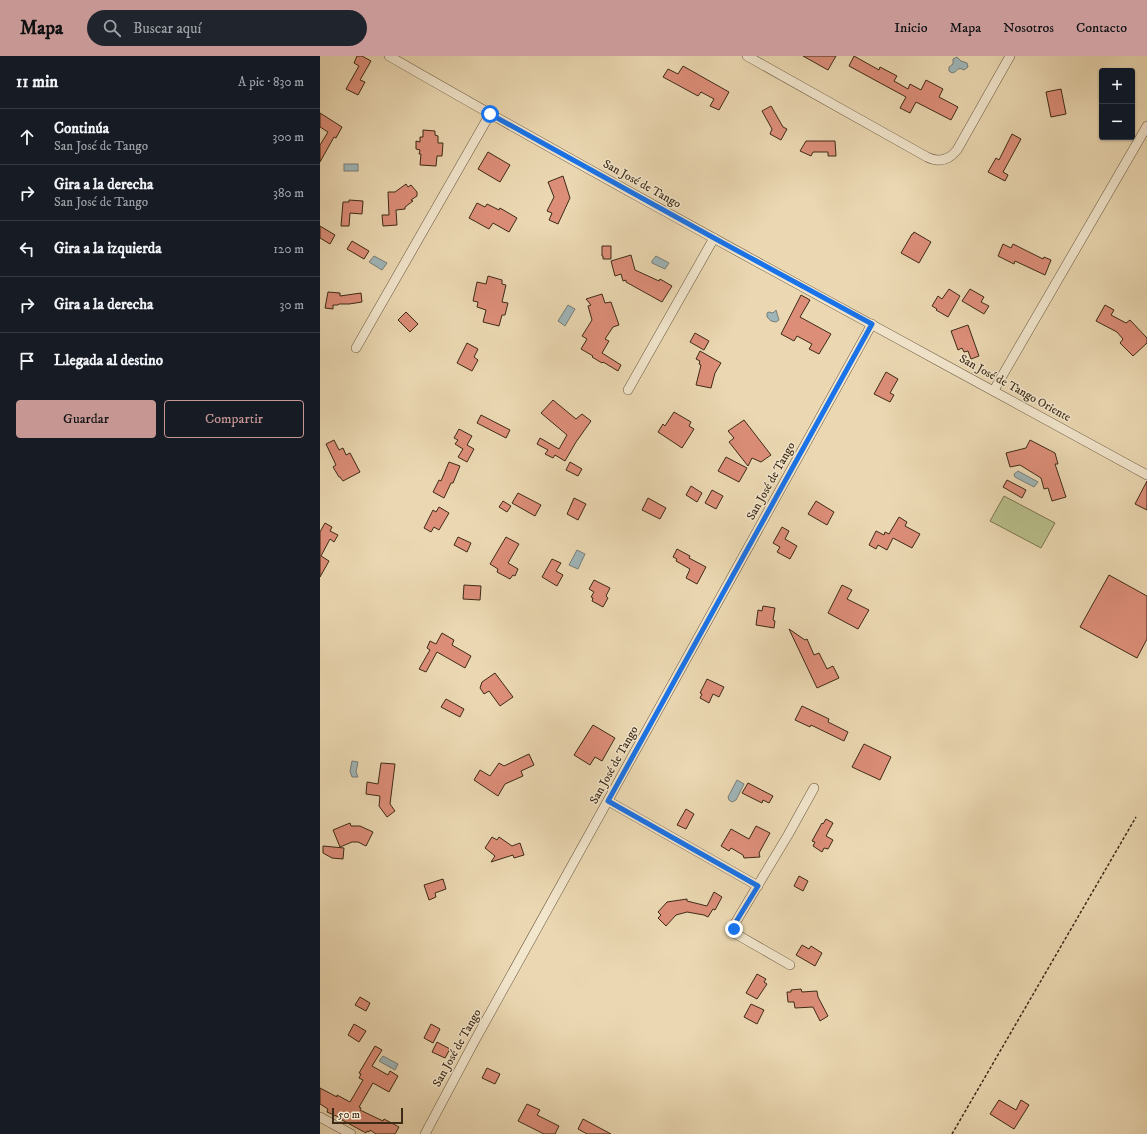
<!DOCTYPE html>
<html lang="es">
<meta charset="utf-8">
<style>
:root{--surface:#171b24;--page:#20242c;--text:#f1f3f6;--muted:#9ea1a6;--line:#363941;--accent:#c59692}
body{margin:0;font-family:"IM FELL DW Pica",serif;background:var(--page);color:var(--text)}
.controls{position:absolute;right:12px;top:12px;display:grid;overflow:hidden;border-radius:4px;box-shadow:0 1px 3px #0004}
.controls button{width:36px;height:36px;display:grid;place-items:center;padding:0;border:0;border-bottom:1px solid var(--line);background:var(--surface);color:var(--text);font:20px sans-serif}
.scale{position:absolute;left:12px;bottom:10px;width:71px;box-sizing:border-box;padding-left:4px;border:2px solid #3d2a16;border-top:0;font-size:11px;line-height:14px;white-space:nowrap;color:#3d2a16;-webkit-text-stroke:3px #f2e6cd;paint-order:stroke}
.stop{position:absolute;width:12px;height:12px;margin:-9px;border:3px solid #1a73e8;border-radius:50%;background:#fff}
.stop.end{background:#1a73e8;border-color:#fff;box-shadow:0 1px 4px #0008}
.list{margin:0;padding:0;list-style:none}
h2{display:flex;justify-content:space-between;align-items:center;height:52px;margin:0;padding:0 16px;font-size:17px}
h2 small{font-size:13px;font-weight:400;color:var(--muted)}
.list li{display:grid;grid-template-columns:26px 1fr auto;gap:12px;align-items:center;box-sizing:border-box;height:56px;padding:0 16px;border-top:1px solid var(--line)}
.list b{display:block;font-size:15px;white-space:nowrap}
.list p{margin:0;font-size:13px;white-space:nowrap;color:var(--muted)}
.list em{font-size:13px;font-style:normal;color:var(--muted)}
.actions{display:flex;gap:8px;padding:12px 16px}
.actions a{flex:1;padding:9px 0;border:1px solid var(--accent);border-radius:4px;text-align:center;font-size:14px;color:var(--accent)}
.actions .main{background:var(--accent);color:#111}
.icon{flex:none;width:22px;height:22px;fill:none;stroke:currentColor;stroke-width:2;stroke-linecap:round;stroke-linejoin:round}
.map{position:relative;flex:none;width:827px;height:1078px;overflow:hidden}
header{display:flex;align-items:center;gap:24px;box-sizing:border-box;height:56px;padding:0 20px;background:var(--accent);color:#111}
header strong{font-size:19px}
nav{display:flex;gap:22px;margin-inline-start:auto;font-size:14px}
.search{width:280px;height:36px;background:var(--page);display:flex;align-items:center;gap:10px;box-sizing:border-box;padding:0 14px;border-radius:22px;color:var(--muted);font-size:15px}
main{display:flex}
aside{flex:1;background:var(--surface)}
.map>svg:first-child{display:block}
.green{fill:#b8be8b;stroke:#7a7450}
.water{fill:#9fb6b9;stroke:#787e78}
.building{fill:#dd8e79;stroke:#3d2a16}
.lines{fill:none;stroke-linecap:round;stroke-linejoin:round}
.minor-casing{stroke:#68563d;stroke-width:10}
.path{stroke:#3d2a16;stroke-width:1.5;stroke-dasharray:3 2;stroke-linecap:butt}
.minor{stroke:#f2e6cd;stroke-width:9}
.route{stroke:#1a73e8;stroke-width:5}
.labels{text-anchor:middle;dominant-baseline:central;stroke-width:3;stroke-linejoin:round;paint-order:stroke}
.street-label{font-size:12px;fill:#3d2a16;stroke:#f2e6cd}
</style>
<header>
<strong>Mapa</strong>
<div class="search"><svg class="icon" aria-label="search" viewBox="0 0 24 24"><circle cx="10" cy="10" r="6"/><path d="M15 15l6 6"/></svg>Buscar aquí</div>
<nav><a>Inicio</a><a>Mapa</a><a>Nosotros</a><a>Contacto</a></nav>
</header>
<main>
<aside>
<h2>11 min<small>A pie · 830 m</small></h2>
<ul class="list">
<li><svg class="icon" aria-label="ahead" viewBox="0 0 24 24"><path d="M12 20V5M6 11l6-6 6 6"/></svg><div><b>Continúa</b><p>San José de Tango</p></div><em>300 m</em></li>
<li><svg class="icon" aria-label="right" viewBox="0 0 24 24"><path d="M7 20v-9h11M14 6l5 5-5 5"/></svg><div><b>Gira a la derecha</b><p>San José de Tango</p></div><em>380 m</em></li>
<li><svg class="icon" aria-label="left" viewBox="0 0 24 24"><path d="M17 20v-9H6M10 6l-5 5 5 5"/></svg><div><b>Gira a la izquierda</b></div><em>120 m</em></li>
<li><svg class="icon" aria-label="right" viewBox="0 0 24 24"><path d="M7 20v-9h11M14 6l5 5-5 5"/></svg><div><b>Gira a la derecha</b></div><em>30 m</em></li>
<li><svg class="icon" aria-label="arrive" viewBox="0 0 24 24"><path d="M6 21V4h12l-3 4 3 4H6"/></svg><div><b>Llegada al destino</b></div></li>
</ul>
<div class="actions"><a class="main">Guardar</a><a>Compartir</a></div>
</aside>
<div class="map">
<svg width="827" height="1078" viewBox="0 0 827 1078">
<rect width="100%" height="100%" fill="#ebd8b2"/>
<filter id="stains"><feTurbulence type="fractalNoise" baseFrequency=".005" numOctaves="4"/><feColorMatrix values="0 0 0 0 .2 0 0 0 0 .09 0 0 0 0 .02 0 0 0 .5 -.17"/></filter>
<radialGradient id="worn" r=".72"><stop offset=".6" stop-color="#630" stop-opacity="0"/><stop offset="1" stop-color="#630" stop-opacity=".3"/></radialGradient>
<path class="green" d="M 684,440 L 735,467 L 721,492 L 670,465 Z"/>
<g class="water">
<path d="M 637,1 L 641,5 L 647,7 L 648,11 L 644,14 C 637,10 638,16 632,17 L 629,15 L 629,11 L 633,8 L 633,3 Z"/>
<rect x="24" y="108" width="14" height="7"/>
<path d="M 54,200 L 67,207 L 62,214 L 49,206 Z"/>
<path d="M 336,200 L 349,207 L 345,213 L 332,207 L 332,205 Z"/>
<path d="M 248,249 L 255,253 L 245,270 L 238,265 Z"/>
<path d="M 456,254 L 459,264 L 456,266 L 451,265 L 447,261 L 447,257 L 449,256 L 453,257 Z"/>
<path d="M 698,415 L 718,426 L 714,431 L 695,421 L 694,418 Z"/>
<path d="M 257,494 L 265,498 L 258,513 L 249,509 Z"/>
<path d="M 32,705 L 38,706 L 36,716 L 38,721 L 32,721 L 30,715 Z"/>
<path d="M 417,724 L 424,728 L 416,744 L 412,746 L 409,744 L 408,741 Z"/>
<path d="M 63,1000 L 78,1008 L 75,1014 L 59,1005 Z"/>
</g>
<g class="building">
<path d="M 37,0 L 42,0 L 51,5 L 40,24 L 45,26 L 38,39 L 26,33 L 39,10 L 34,7 Z"/>
<path d="M 483,0 L 516,0 L 508,14 Z"/>
<path d="M 534,0 L 559,14 L 560,11 L 577,20 L 574,25 L 588,33 L 590,28 L 601,34 L 606,24 L 623,33 L 619,41 L 638,51 L 631,64 L 596,46 L 590,57 L 580,52 L 586,41 L 529,10 Z"/>
<path d="M 363,10 L 409,36 L 399,54 L 390,50 L 394,43 L 381,36 L 378,40 L 343,21 L 348,13 L 358,18 Z"/>
<path d="M 741,33 L 746,58 L 731,61 L 726,36 Z"/>
<path d="M 451,50 L 463,71 L 467,73 L 461,84 L 450,78 L 452,73 L 442,55 Z"/>
<path d="M 0,57 L 22,71 L 16,82 L 14,81 L 0,106 L 0,89 L 8,76 L 0,71 Z"/>
<path d="M 103,74 L 115,75 L 115,79 L 118,80 L 118,87 L 123,87 L 122,100 L 117,100 L 116,110 L 100,109 L 101,98 L 99,98 L 100,94 L 96,93 L 96,85 L 100,86 L 100,81 L 103,81 Z"/>
<path d="M 692,78 L 701,83 L 683,116 L 688,119 L 685,125 L 668,116 L 676,102 L 679,104 Z"/>
<path d="M 486,85 L 515,85 L 516,100 L 508,100 L 508,96 L 493,96 L 491,100 L 480,95 Z"/>
<path d="M 168,96 L 190,109 L 180,126 L 158,113 Z"/>
<path d="M 243,120 L 250,142 L 238,168 L 229,164 L 232,157 L 227,155 L 234,141 L 228,126 Z"/>
<path d="M 86,128 L 88,131 L 91,129 L 97,136 L 97,140 L 91,144 L 93,145 L 85,151 L 85,153 L 76,154 L 77,169 L 63,170 L 62,159 L 69,159 L 68,136 L 75,136 Z"/>
<path d="M 29,144 L 43,145 L 42,158 L 30,157 L 29,170 L 21,170 L 23,146 L 29,146 Z"/>
<path d="M 157,147 L 165,151 L 167,148 L 179,154 L 180,152 L 197,162 L 189,176 L 173,167 L 169,173 L 149,162 Z"/>
<path d="M 0,170 L 15,179 L 10,188 L 0,182 Z"/>
<path d="M 594,176 L 611,186 L 599,207 L 581,197 L 592,178 L 593,178 Z"/>
<path d="M 32,185 L 49,195 L 44,203 L 27,193 Z"/>
<path d="M 683,188 L 691,192 L 693,188 L 723,203 L 724,201 L 731,204 L 725,219 L 695,205 L 694,208 L 678,200 Z"/>
<path d="M 282,190 L 291,190 L 291,203 L 283,203 L 283,200 L 282,200 Z"/>
<path d="M 311,199 L 315,214 L 339,225 L 340,223 L 352,230 L 342,246 L 306,226 L 306,224 L 303,225 L 301,218 L 295,220 L 291,205 Z"/>
<path d="M 168,220 L 182,224 L 182,228 L 186,229 L 182,246 L 188,247 L 185,259 L 182,259 L 179,270 L 163,266 L 166,254 L 157,251 L 158,246 L 153,245 L 157,226 L 166,228 Z"/>
<path d="M 629,233 L 640,240 L 628,261 L 616,254 L 617,253 L 612,250 L 618,240 L 622,243 Z"/>
<path d="M 650,233 L 664,241 L 661,246 L 669,250 L 664,258 L 642,245 Z"/>
<path d="M 8,236 L 20,237 L 20,240 L 41,237 L 42,246 L 29,248 L 19,248 L 18,249 L 13,249 L 13,253 L 5,252 Z"/>
<path d="M 282,238 L 285,247 L 291,246 L 299,269 L 293,271 L 285,283 L 289,285 L 282,297 L 301,309 L 298,315 L 283,306 L 282,307 L 272,301 L 273,300 L 261,293 L 267,283 L 262,280 L 272,264 L 268,250 L 271,249 L 266,243 Z"/>
<path d="M 481,239 L 490,244 L 480,261 L 511,278 L 499,298 L 489,293 L 492,288 L 477,280 L 474,285 L 461,278 Z"/>
<path d="M 785,249 L 794,254 L 791,259 L 806,267 L 810,264 L 827,282 L 827,287 L 813,300 L 800,287 L 803,283 L 797,276 L 776,265 Z"/>
<path d="M 86,256 L 98,268 L 90,276 L 78,264 Z"/>
<path d="M 648,269 L 659,300 L 651,303 L 648,295 L 644,296 L 642,292 L 638,294 L 631,275 Z"/>
<path d="M 375,277 L 389,285 L 384,294 L 370,286 Z"/>
<path d="M 147,287 L 158,293 L 154,301 L 158,304 L 152,315 L 137,307 Z"/>
<path d="M 380,295 L 401,307 L 395,317 L 391,332 L 376,329 L 381,309 L 379,308 L 380,305 L 376,303 Z"/>
<path d="M 566,316 L 578,323 L 570,337 L 574,339 L 570,346 L 554,338 Z"/>
<path d="M 233,344 L 256,363 L 262,358 L 271,365 L 256,386 L 245,405 L 235,399 L 233,402 L 225,398 L 228,394 L 217,388 L 220,382 L 239,393 L 247,379 L 221,357 Z"/>
<path d="M 354,356 L 371,366 L 369,370 L 374,373 L 362,392 L 338,376 L 343,368 L 345,370 Z"/>
<path d="M 161,359 L 190,374 L 186,382 L 157,367 Z"/>
<path d="M 424,364 L 451,399 L 441,406 L 432,402 L 428,410 L 409,386 L 414,382 L 408,375 Z"/>
<path d="M 139,373 L 152,380 L 147,389 L 154,393 L 147,406 L 138,401 L 143,393 L 135,388 L 138,384 L 134,382 Z"/>
<path d="M 14,384 L 19,394 L 23,392 L 26,399 L 30,397 L 40,416 L 23,425 L 20,421 L 19,421 L 13,411 L 16,409 L 6,388 Z"/>
<path d="M 710,384 L 735,397 L 738,408 L 735,408 L 746,441 L 732,445 L 728,432 L 724,433 L 721,422 L 700,409 L 690,411 L 686,397 L 706,392 Z"/>
<path d="M 406,401 L 427,412 L 419,426 L 398,415 Z"/>
<path d="M 129,406 L 140,410 L 133,427 L 131,427 L 124,442 L 113,436 L 119,424 L 121,425 Z"/>
<path d="M 250,406 L 262,413 L 258,420 L 246,414 Z"/>
<path d="M 687,424 L 706,434 L 702,442 L 683,431 Z"/>
<path d="M 827,425 L 827,454 L 815,448 Z"/>
<path d="M 371,430 L 382,437 L 377,446 L 366,439 Z"/>
<path d="M 392,434 L 403,440 L 396,453 L 385,447 Z"/>
<path d="M 198,437 L 221,449 L 215,460 L 192,447 Z"/>
<path d="M 254,442 L 266,448 L 258,464 L 247,458 Z"/>
<path d="M 328,442 L 346,452 L 340,463 L 322,454 Z"/>
<path d="M 183,445 L 191,450 L 187,456 L 179,451 Z"/>
<path d="M 496,445 L 514,456 L 507,469 L 488,458 Z"/>
<path d="M 119,451 L 129,457 L 119,474 L 114,471 L 111,476 L 104,472 L 113,454 L 116,456 Z"/>
<path d="M 579,461 L 587,466 L 585,470 L 600,478 L 592,492 L 573,482 L 567,494 L 558,489 L 556,493 L 549,489 L 556,475 L 564,479 L 565,476 L 569,478 Z"/>
<path d="M 5,467 L 12,471 L 10,475 L 18,479 L 14,486 L 10,483 L 1,500 L 9,505 L 0,521 L 0,476 Z"/>
<path d="M 462,471 L 469,475 L 465,483 L 477,490 L 470,503 L 457,496 L 460,491 L 453,487 Z"/>
<path d="M 138,481 L 151,487 L 147,496 L 134,489 Z"/>
<path d="M 186,481 L 199,488 L 188,507 L 198,513 L 195,520 L 193,519 L 190,523 L 177,516 L 178,513 L 170,508 Z"/>
<path d="M 357,493 L 370,500 L 369,502 L 386,511 L 377,528 L 366,522 L 370,513 L 356,505 L 357,503 L 353,501 Z"/>
<path d="M 232,503 L 241,507 L 236,515 L 243,519 L 237,530 L 222,521 Z"/>
<path d="M 789,519 L 827,540 L 827,583 L 817,602 L 760,571 Z"/>
<path d="M 274,524 L 290,532 L 286,540 L 288,542 L 283,551 L 272,545 L 273,542 L 271,541 L 274,536 L 269,533 Z"/>
<path d="M 144,529 L 161,530 L 160,544 L 143,543 Z"/>
<path d="M 522,529 L 532,534 L 527,543 L 549,554 L 538,573 L 508,557 Z"/>
<path d="M 443,550 L 455,552 L 453,564 L 455,565 L 454,572 L 436,569 L 438,554 L 442,555 Z"/>
<path d="M 469,573 L 485,584 L 487,583 L 494,599 L 499,597 L 507,613 L 513,610 L 519,622 L 497,632 Z"/>
<path d="M 122,577 L 134,584 L 132,589 L 151,600 L 145,612 L 117,596 L 106,616 L 99,613 L 110,594 L 107,592 L 110,585 L 116,588 Z"/>
<path d="M 175,617 L 193,641 L 180,650 L 169,635 L 164,638 L 160,632 L 162,626 Z"/>
<path d="M 387,623 L 404,631 L 399,641 L 393,638 L 389,647 L 380,642 L 382,638 L 380,637 Z"/>
<path d="M 126,643 L 144,653 L 140,661 L 121,651 Z"/>
<path d="M 482,650 L 509,663 L 508,666 L 528,676 L 524,685 L 491,669 L 490,671 L 475,664 Z"/>
<path d="M 273,669 L 295,682 L 282,705 L 275,701 L 270,709 L 254,699 Z"/>
<path d="M 544,688 L 571,701 L 560,724 L 532,711 Z"/>
<path d="M 209,698 L 214,709 L 201,715 L 203,720 L 185,728 L 178,740 L 154,724 L 160,714 L 170,720 L 179,707 L 184,710 Z"/>
<path d="M 61,707 L 75,708 L 70,748 L 75,755 L 67,761 L 59,750 L 60,740 L 46,738 L 47,726 L 58,728 Z"/>
<path d="M 428,727 L 453,740 L 449,747 L 443,744 L 442,747 L 422,737 Z"/>
<path d="M 366,753 L 374,758 L 366,773 L 357,769 Z"/>
<path d="M 506,763 L 513,767 L 506,780 L 513,784 L 508,793 L 504,792 L 502,796 L 493,790 L 495,786 L 492,785 L 502,767 L 503,768 Z"/>
<path d="M 30,767 L 31,770 L 40,770 L 53,776 L 46,790 L 38,786 L 32,786 L 20,791 L 13,774 Z"/>
<path d="M 436,770 L 450,777 L 439,797 L 440,801 L 424,802 L 423,799 L 411,792 L 409,795 L 401,790 L 411,773 L 429,783 Z"/>
<path d="M 172,781 L 177,784 L 179,781 L 192,790 L 200,787 L 204,799 L 194,802 L 193,799 L 171,806 L 175,800 L 165,792 Z"/>
<path d="M 3,790 L 24,792 L 23,803 L 12,802 L 3,797 Z"/>
<path d="M 479,820 L 488,825 L 483,835 L 474,830 Z"/>
<path d="M 123,823 L 126,833 L 115,837 L 116,841 L 109,844 L 104,829 Z"/>
<path d="M 394,836 L 402,841 L 395,854 L 393,853 L 388,861 L 384,859 L 367,856 L 356,859 L 346,870 L 338,862 L 341,859 L 338,856 L 347,846 L 367,843 L 367,845 L 387,850 Z"/>
<path d="M 482,889 L 489,893 L 491,890 L 502,897 L 495,910 L 476,899 Z"/>
<path d="M 437,918 L 446,923 L 444,926 L 447,928 L 437,943 L 426,937 Z"/>
<path d="M 481,933 L 482,936 L 497,935 L 498,941 L 508,960 L 500,965 L 493,951 L 475,952 L 474,946 L 468,946 L 467,936 L 471,936 L 471,934 Z"/>
<path d="M 40,941 L 50,947 L 46,955 L 35,949 Z"/>
<path d="M 431,948 L 444,954 L 437,968 L 424,961 Z"/>
<path d="M 34,968 L 46,975 L 39,986 L 28,979 Z"/>
<path d="M 111,968 L 120,973 L 113,987 L 104,982 Z"/>
<path d="M 117,986 L 130,993 L 125,1002 L 112,996 Z"/>
<path d="M 55,990 L 62,994 L 52,1010 L 68,1019 L 70,1015 L 78,1020 L 69,1036 L 53,1027 L 39,1051 L 41,1052 L 40,1054 L 63,1065 L 64,1063 L 79,1071 L 75,1078 L 56,1078 L 50,1074 L 49,1076 L 47,1075 L 46,1077 L 22,1064 L 23,1063 L 7,1056 L 8,1053 L 0,1048 L 0,1032 L 17,1041 L 17,1039 L 30,1046 L 43,1024 L 39,1022 L 41,1018 L 39,1017 Z"/>
<path d="M 167,1012 L 180,1018 L 175,1028 L 162,1022 Z"/>
<path d="M 679,1044 L 696,1054 L 701,1044 L 709,1049 L 694,1073 L 670,1058 Z"/>
<path d="M 207,1048 L 220,1054 L 217,1059 L 239,1070 L 235,1078 L 224,1078 L 198,1065 Z"/>
<path d="M 263,1063 L 291,1078 L 267,1078 L 258,1073 Z"/>
</g>
<g class="lines">
<g class="minor-casing">
<g id="minor">
<path d="M 69,0 C 319,144 574,280 827,419"/>
<path d="M 427,0 L 607,101 C 619,107 629,104 637,94 L 690,0"/>
<path d="M 36,292 L 170,58"/>
<path d="M 308,334 L 394,182"/>
<path d="M 674,334 L 827,70"/>
<path d="M 288,745 L 438,830"/>
<path d="M 470,909 L 416,878 L 414,876 L 414,869 L 468,779 L 494,732"/>
<path d="M 0,1061 L 31,1078"/>
<path d="M 105,1078 L 154,986 L 552,268"/>
</g>
</g>
<path class="path" d="M 632,1078 L 816,761"/>
<use href="#minor" class="minor"/>
</g>
<g class="lines">
<path class="route" d="M 170,58 L 394,182 L 552,268 L 288,745 L 438,830 L 414,869 L 414,873"/>
</g>
<g class="labels">
<g class="street-label">
<text transform="translate(322 128) rotate(29)">San José de Tango</text>
<text transform="translate(695 332) rotate(29)">San José de Tango Oriente</text>
<text transform="translate(451 425) rotate(-61)">San José de Tango</text>
<text transform="translate(294 709) rotate(-61)">San José de Tango</text>
<text transform="translate(137 992) rotate(-61)">San José de Tango</text>
</g>
</g>
<rect width="100%" height="100%" filter="url(#stains)"/>
<rect width="100%" height="100%" fill="url(#worn)"/>
</svg>
<div class="controls">
<button>+</button>
<button>−</button>
</div>
<div class="scale">50 m</div>
<div class="stop" style="left:170px;top:58px"></div>
<div class="stop end" style="left:414px;top:873px"></div>
</div>
</main>
